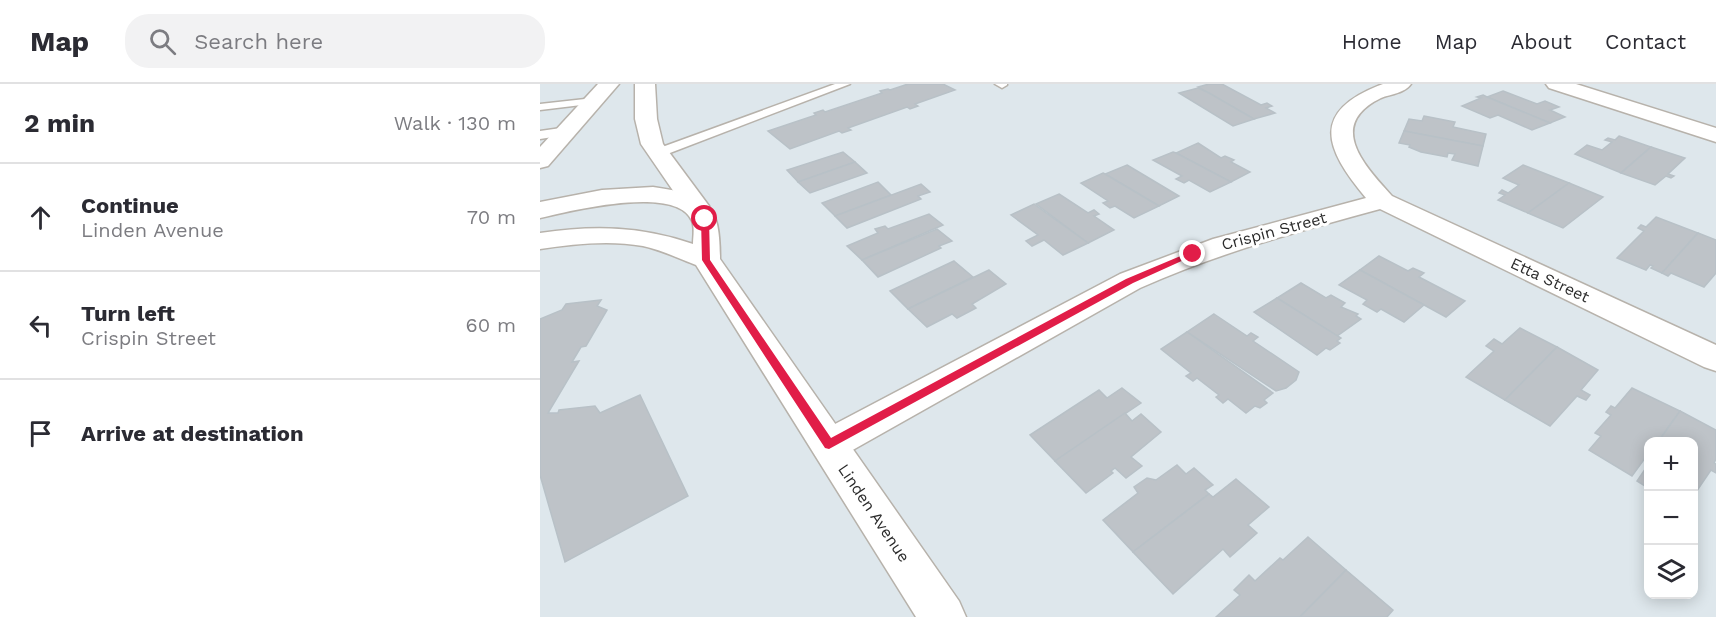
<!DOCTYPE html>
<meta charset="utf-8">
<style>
:root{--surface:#fff;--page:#f2f2f3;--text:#2b2b33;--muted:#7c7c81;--line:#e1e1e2}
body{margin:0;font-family:"Work Sans",sans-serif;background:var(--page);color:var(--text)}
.controls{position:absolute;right:18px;bottom:18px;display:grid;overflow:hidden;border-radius:12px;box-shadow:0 3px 15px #0003}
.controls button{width:54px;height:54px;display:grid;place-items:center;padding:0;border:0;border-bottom:2px solid var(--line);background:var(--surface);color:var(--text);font:30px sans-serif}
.stop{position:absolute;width:18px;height:18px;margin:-14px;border:4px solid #e11d48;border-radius:50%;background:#fff}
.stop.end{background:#e11d48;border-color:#fff;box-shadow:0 2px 6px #0008}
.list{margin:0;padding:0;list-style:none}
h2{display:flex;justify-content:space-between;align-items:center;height:78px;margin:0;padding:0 24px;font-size:26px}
h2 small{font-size:20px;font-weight:400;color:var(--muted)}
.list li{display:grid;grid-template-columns:39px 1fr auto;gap:18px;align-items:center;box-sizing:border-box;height:108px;padding:0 24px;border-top:2px solid var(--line)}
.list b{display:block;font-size:22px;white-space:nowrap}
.list p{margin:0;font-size:20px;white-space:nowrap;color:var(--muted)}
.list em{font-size:20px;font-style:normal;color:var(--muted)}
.icon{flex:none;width:33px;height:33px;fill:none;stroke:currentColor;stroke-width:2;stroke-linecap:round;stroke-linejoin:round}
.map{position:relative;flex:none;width:1176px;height:533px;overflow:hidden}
header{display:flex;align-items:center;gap:36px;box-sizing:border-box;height:84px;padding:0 30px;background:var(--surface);border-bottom:2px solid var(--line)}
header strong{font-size:28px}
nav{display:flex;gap:33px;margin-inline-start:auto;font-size:21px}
.search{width:420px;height:54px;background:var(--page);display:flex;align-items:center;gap:15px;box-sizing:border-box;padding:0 21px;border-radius:24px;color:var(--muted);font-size:22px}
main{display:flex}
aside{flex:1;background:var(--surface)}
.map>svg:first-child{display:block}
.building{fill:#bec3c8;stroke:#b8c1c7;stroke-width:1.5}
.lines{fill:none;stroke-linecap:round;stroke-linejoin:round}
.service-casing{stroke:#b7b2ab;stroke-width:3}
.minor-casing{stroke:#b7b2ab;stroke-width:3}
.tertiary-casing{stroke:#b7b2ab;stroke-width:3}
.secondary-casing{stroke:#b7b2ab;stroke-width:3}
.service{fill:#fff;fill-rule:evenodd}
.minor{fill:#fff;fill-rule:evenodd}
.tertiary{fill:#fff;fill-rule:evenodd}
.secondary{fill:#fff;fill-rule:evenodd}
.route{fill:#e11d48}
.labels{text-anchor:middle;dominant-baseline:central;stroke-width:6;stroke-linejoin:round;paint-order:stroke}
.street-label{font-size:16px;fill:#2b2b2b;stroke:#fff}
</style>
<header>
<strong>Map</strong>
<div class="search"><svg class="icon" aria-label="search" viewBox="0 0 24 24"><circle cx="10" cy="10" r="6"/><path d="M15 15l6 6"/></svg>Search here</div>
<nav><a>Home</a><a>Map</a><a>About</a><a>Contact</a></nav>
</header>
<main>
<aside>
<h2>2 min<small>Walk · 130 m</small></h2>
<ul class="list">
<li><svg class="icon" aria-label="ahead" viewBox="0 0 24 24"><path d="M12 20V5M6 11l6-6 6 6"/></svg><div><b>Continue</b><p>Linden Avenue</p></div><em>70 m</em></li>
<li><svg class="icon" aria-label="left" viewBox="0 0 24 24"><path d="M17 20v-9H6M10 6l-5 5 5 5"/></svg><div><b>Turn left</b><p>Crispin Street</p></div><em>60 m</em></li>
<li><svg class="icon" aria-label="arrive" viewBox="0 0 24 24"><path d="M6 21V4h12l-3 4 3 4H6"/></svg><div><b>Arrive at destination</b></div></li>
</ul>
</aside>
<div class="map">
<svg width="1176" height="533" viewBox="0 0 1176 533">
<rect width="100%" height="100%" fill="#dee7ec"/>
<g class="building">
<path d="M 368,0 L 403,0 L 415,6 L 375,20 L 378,22 L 370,25 L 367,23 L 308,44 L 311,46 L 302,49 L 299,47 L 250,65 L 228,47 L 276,31 L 274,29 L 283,26 L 285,28 L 342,9 L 340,7 L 348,5 L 350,6 Z"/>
<path d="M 669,0 L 682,0 L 721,21 L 727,19 L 732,22 L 726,24 L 735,29 L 714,35 L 658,3 Z"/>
<path d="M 658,4 L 669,9 L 714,35 L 693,42 L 639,9 Z"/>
<path d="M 963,7 L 997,20 L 1005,17 L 1019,23 L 1010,26 L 1025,33 L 1010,39 L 947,13 Z"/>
<path d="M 943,11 L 947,13 L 1010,39 L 992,46 L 958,31 L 950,34 L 922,22 L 941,14 L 937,13 Z"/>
<path d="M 884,32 L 915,38 L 913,43 L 946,50 L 943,62 L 864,47 L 869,35 L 882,37 Z"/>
<path d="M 864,47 L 943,62 L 938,82 L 912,76 L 915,70 L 908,69 L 907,73 L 881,68 L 869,63 L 870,61 L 859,59 Z"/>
<path d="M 1079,52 L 1111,63 L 1081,89 L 1035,70 L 1047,61 L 1062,66 L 1072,58 L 1065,56 L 1068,54 L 1075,56 Z"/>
<path d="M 658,59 L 681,74 L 685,72 L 694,76 L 691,78 L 710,88 L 691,98 L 636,69 Z"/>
<path d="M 1111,63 L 1145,74 L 1128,90 L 1134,92 L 1131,94 L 1126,92 L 1115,101 L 1081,89 Z"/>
<path d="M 303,68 L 315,78 L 258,98 L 247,86 Z"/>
<path d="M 633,68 L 636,69 L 691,98 L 670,108 L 649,96 L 644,99 L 636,95 L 642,92 L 613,76 Z"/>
<path d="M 315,78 L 327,89 L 270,109 L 258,98 Z"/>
<path d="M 587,81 L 639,112 L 619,122 L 565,90 Z"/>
<path d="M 983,81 L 1029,99 L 988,129 L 958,116 L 965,111 L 959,109 L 962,106 L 968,109 L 979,101 L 963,94 Z"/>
<path d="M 563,89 L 565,90 L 619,122 L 594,134 L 575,122 L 570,124 L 563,119 L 568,117 L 541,99 Z"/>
<path d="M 338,98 L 351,111 L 295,132 L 282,119 Z"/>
<path d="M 1029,99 L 1063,113 L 1023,144 L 988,129 Z"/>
<path d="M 381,100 L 390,108 L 378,112 L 381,115 L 307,144 L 295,132 Z"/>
<path d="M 519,110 L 548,129 L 554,126 L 559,130 L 554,132 L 574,146 L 548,159 L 496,120 Z"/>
<path d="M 494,120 L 509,131 L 548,159 L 523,171 L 504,156 L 492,162 L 486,157 L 498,151 L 471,131 Z"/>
<path d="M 389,130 L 403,141 L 322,176 L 307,162 L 338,149 L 335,145 L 345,142 L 348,145 Z"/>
<path d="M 1116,133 L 1158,149 L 1122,189 L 1111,184 L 1113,182 L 1110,181 L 1106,186 L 1077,174 L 1104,147 L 1098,144 L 1101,141 L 1106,143 Z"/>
<path d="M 397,145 L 412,157 L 399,162 L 401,164 L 338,193 L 322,176 Z"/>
<path d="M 1158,149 L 1176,156 L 1176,189 L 1164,203 L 1131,189 L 1128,192 L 1122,189 Z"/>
<path d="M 839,172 L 868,187 L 873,184 L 884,189 L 879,193 L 925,217 L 906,233 L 820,186 Z"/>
<path d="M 414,177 L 433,193 L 368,225 L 350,207 Z"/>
<path d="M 449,186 L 466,200 L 432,220 L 436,224 L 417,234 L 412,230 L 387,243 L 368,225 Z"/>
<path d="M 820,186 L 884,221 L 864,238 L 841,225 L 837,228 L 823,220 L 827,216 L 799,201 Z"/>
<path d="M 761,199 L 786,214 L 791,211 L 805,219 L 801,223 L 818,230 L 816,232 L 821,235 L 797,252 L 737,214 Z"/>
<path d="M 737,214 L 801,254 L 797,257 L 800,259 L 790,266 L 786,264 L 777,271 L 714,228 Z"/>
<path d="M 61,216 L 57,222 L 67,226 L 46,262 L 41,263 L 32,278 L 39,277 L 8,329 L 18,329 L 19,326 L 55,322 L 60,329 L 100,311 L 148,412 L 25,478 L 0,391 L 0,235 L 22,226 L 26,220 Z"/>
<path d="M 674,230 L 707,252 L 711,249 L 718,253 L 713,257 L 759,288 L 756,296 L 746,304 L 736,307 L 647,248 Z"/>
<path d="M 980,244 L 1017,263 L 965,316 L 926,293 L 954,267 L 946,262 L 954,255 L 962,260 Z"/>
<path d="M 647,248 L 733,309 L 724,316 L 727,319 L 720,324 L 715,322 L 706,329 L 688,315 L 683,319 L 676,313 L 679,311 L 657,294 L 653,297 L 646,292 L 651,289 L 621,265 Z"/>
<path d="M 1017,263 L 1058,286 L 1041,306 L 1050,311 L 1046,316 L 1037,312 L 1010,342 L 965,316 Z"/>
<path d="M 582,304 L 601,319 L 515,377 L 490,351 L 559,306 L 567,314 Z"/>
<path d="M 1092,304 L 1140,327 L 1118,358 L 1108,358 L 1108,370 L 1092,392 L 1049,366 L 1061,352 L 1055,349 L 1071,331 L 1066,328 L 1071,322 L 1075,324 Z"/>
<path d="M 1140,327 L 1176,346 L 1176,375 L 1174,379 L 1176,380 L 1176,389 L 1171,386 L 1154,411 L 1154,358 L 1118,358 Z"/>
<path d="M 585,329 L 592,337 L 601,330 L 621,348 L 591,373 L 602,382 L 586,394 L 575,384 L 571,387 L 573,389 L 546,409 L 515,377 Z"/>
<path d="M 637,381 L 646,390 L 654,384 L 673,401 L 665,406 L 669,410 L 593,468 L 563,436 L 598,409 L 594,403 L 607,394 L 616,396 Z"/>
<path d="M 1108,381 L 1108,404 L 1097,397 Z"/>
<path d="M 696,395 L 729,423 L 708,441 L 717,449 L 690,473 L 683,465 L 633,510 L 593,468 L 669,410 L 673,413 Z"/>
<path d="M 768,453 L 806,486 L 760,533 L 676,533 L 700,511 L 694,506 L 709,491 L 715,497 L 740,474 L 743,476 Z"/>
<path d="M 806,486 L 853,526 L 847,533 L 760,533 Z"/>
</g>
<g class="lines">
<g class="service-casing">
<g id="service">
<path d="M 295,0 L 310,0 L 122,72 L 114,72 L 112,69 L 114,66 Z"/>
<path d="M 455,0 L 467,0 L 467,1 L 462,4 Z"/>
<path d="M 54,14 L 60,17 L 58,19 L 0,26 L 0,20 Z"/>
<path d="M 28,43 L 32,44 L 32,50 L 0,55 L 0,47 Z"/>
</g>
</g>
<g class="minor-casing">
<g id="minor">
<path d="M 843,0 L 871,0 C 865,9 851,10 841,14 C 786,41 824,81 852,112 L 1176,261 L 1176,287 L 1164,283 L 840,125 C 759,147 678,169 600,204 L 302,372 L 289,376 L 276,372 L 270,361 L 276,350 L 580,190 L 673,155 L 826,114 C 784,64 770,27 843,0 Z"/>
<path d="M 1006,0 L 1036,0 L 1176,44 L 1176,58 L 1009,4 Z"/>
</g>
</g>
<g class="tertiary-casing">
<path id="tertiary" d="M 113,103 C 168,111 180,118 180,175 L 419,517 L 426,533 L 376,533 L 156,181 C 138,174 121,166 103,162 C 69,156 34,160 0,165 L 0,149 C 54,141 101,142 153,160 C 153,153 155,144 152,137 C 137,100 29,127 0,134 L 0,118 L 62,106 Z"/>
</g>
<g class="secondary-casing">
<g id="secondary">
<path d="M 58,0 L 79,0 L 8,82 L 0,84 L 0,63 Z"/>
<path d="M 95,0 L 115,0 L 117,35 L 123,60 L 169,122 L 165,127 L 156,130 L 147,127 L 101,60 L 95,35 Z"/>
</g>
</g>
<use href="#service" class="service"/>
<use href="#minor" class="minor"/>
<use href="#tertiary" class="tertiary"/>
<use href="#secondary" class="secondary"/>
</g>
<path class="route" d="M 165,132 L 169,135 L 170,176 L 291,354 L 586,195 L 650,168 L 657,170 L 593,199 L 289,365 L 285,364 L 162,176 L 161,135 Z"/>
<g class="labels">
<g class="street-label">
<text transform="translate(734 147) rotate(-15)">Crispin Street</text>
<text transform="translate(1010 196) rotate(25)">Etta Street</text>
<text transform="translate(334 429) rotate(56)">Linden Avenue</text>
</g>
</g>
</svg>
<div class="controls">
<button>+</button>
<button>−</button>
<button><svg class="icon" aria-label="layers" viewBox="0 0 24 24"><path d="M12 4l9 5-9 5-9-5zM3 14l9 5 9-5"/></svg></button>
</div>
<div class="stop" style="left:165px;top:135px"></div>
<div class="stop end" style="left:653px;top:170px"></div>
</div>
</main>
